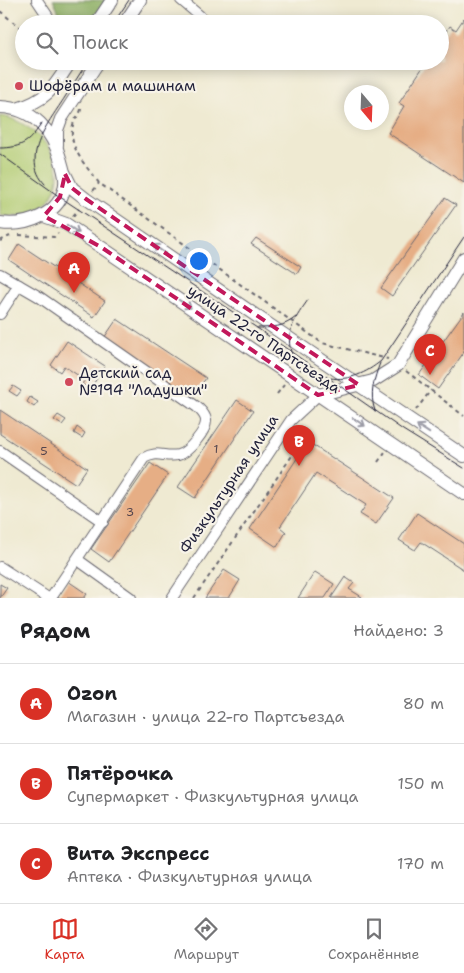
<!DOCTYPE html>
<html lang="ru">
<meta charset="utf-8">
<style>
:root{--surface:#fff;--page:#f6f6f6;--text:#202124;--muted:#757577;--line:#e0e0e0;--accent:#d93025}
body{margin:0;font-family:"Shantell Sans",sans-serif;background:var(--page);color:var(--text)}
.compass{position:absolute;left:344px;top:85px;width:45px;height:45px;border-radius:50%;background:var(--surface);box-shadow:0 2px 12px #0003;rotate:161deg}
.you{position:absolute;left:198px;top:260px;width:18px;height:18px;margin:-12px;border:4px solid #fff;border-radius:50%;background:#1a73e8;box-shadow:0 0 0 8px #1a73e833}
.badge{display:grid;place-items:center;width:32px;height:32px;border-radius:50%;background:var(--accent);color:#fff;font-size:16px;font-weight:700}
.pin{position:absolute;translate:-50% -41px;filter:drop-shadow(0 1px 2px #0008)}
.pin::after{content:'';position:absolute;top:26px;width:18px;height:15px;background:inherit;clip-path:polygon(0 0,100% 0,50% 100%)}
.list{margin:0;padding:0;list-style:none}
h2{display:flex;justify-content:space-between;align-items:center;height:65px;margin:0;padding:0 20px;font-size:21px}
h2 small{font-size:16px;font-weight:400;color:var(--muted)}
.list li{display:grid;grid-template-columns:32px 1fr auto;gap:15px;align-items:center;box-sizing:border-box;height:80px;padding:0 20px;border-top:1px solid var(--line)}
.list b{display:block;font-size:19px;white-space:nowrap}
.list p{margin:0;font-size:16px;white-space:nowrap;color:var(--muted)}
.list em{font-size:16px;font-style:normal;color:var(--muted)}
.icon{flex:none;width:28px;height:28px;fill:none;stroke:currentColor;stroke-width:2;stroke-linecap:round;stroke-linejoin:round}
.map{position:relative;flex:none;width:464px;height:598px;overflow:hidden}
.search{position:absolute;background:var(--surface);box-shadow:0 2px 12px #0003;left:15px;right:15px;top:15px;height:55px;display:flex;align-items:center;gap:12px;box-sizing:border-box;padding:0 18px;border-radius:28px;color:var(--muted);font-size:19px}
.sheet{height:305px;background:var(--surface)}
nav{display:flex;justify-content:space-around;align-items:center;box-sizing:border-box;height:70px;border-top:1px solid var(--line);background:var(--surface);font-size:14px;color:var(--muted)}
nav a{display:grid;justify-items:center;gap:2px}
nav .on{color:var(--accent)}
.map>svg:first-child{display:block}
.green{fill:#b1cb71;stroke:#6a7656}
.forest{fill:#8caf63;stroke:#57684f}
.building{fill:#e6ae85}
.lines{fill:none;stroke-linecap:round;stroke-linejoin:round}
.minor-casing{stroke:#6a6870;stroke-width:12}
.major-casing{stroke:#6a6870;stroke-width:14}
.path{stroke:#6a6870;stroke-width:2;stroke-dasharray:4 4;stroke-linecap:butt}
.minor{stroke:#fff;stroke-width:10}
.major{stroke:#fff;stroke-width:12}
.tram{stroke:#22223b;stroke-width:1}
.oneway{stroke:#9c9ca7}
.marked{fill:none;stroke:#c2185b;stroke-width:4;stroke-dasharray:10 6;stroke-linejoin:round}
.poi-dot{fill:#d1495b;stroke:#f7f3e8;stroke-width:2}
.labels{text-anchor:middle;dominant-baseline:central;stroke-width:4.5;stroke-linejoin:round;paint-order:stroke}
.number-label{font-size:12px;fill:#53454e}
.poi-label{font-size:15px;fill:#22223b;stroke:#f7f3e8;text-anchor:start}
.street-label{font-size:15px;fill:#22223b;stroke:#f7f3e8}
</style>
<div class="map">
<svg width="464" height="598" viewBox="0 0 464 598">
<rect width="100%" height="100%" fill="#f7f3e8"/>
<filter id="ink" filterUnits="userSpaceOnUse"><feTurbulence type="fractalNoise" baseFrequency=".02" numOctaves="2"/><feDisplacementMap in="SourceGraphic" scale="10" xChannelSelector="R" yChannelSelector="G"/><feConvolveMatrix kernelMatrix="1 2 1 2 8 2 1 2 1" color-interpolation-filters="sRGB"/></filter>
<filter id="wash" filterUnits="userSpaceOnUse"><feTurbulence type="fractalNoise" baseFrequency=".0096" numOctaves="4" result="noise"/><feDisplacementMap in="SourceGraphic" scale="20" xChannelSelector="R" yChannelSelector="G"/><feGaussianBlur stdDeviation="1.12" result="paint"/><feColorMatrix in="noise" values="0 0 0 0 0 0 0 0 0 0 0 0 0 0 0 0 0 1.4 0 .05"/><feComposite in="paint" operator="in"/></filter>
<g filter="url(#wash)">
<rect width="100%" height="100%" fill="#efead2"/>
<path class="green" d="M 0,116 C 25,118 59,148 58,175 C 57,205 27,222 0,215 Z"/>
<path class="forest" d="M 53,0 L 107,0 L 89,24 L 64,24 Z"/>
<g id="blocks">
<g class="building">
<path d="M 464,18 L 464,183 L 388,133 L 404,106 L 399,103 L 427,61 L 440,61 L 440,41 L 450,26 L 456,30 Z"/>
<path d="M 445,198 L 456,205 L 392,296 L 381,288 Z"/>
<path d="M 256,238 L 301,267 L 297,274 L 251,244 Z"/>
<path d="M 19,244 L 105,301 L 94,317 L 9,260 Z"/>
<path d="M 464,312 L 464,352 L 438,389 L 419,375 Z"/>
<path d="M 117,319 L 206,378 L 193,397 L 104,338 Z"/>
<path d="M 67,341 L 105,366 L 90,389 L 82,384 L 85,380 L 64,366 L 60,372 L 51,365 Z"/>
<path d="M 13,386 L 21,391 L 17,396 L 9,391 Z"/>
<path d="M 30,397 L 38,402 L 34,407 L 27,402 Z"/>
<path d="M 237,400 L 253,411 L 195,498 L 178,487 Z"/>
<path d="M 0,410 L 87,468 L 76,484 L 0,434 Z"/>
<path d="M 58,415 L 66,420 L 62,425 L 54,420 Z"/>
<path d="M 77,427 L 85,433 L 82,438 L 74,433 Z"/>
<path d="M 308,442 L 394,498 L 376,524 L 360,514 L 366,505 L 316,473 L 280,527 L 286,532 L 277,547 L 250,529 Z"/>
<path d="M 150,463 L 168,475 L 109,562 L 91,549 Z"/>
<path d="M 417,513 L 464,544 L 464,570 L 421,542 L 415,550 L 399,540 Z"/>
<path d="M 224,570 L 240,580 L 229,598 L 205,598 Z"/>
<path d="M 315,572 L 334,584 L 325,598 L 298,598 Z"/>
<path d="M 345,577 L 354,583 L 349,589 L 362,597 L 361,598 L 331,598 Z"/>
<path d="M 68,581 L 87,594 L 84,598 L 57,598 Z"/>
<path d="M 0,584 L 7,588 L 0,598 Z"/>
</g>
</g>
</g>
<g filter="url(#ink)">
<use href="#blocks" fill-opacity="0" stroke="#6a6870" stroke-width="1"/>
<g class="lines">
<g class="minor-casing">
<g id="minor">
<path d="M 37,0 L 53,24"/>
<path d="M 181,0 L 200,16"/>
<path d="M 0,274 L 19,285"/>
<path d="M 0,314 L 19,285 L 38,296 L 197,407 C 201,411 205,414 206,420 C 207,430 188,453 178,455 C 165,458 157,450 144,458 L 51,598"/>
<path d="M 0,451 L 103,522"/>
<path d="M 78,560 L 131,598"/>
<path d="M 0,567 L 48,598"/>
<path d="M 172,598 L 291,420 L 318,395"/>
</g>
</g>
<g class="major-casing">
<g id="major">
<path d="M 96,24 L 112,0"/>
<path d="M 124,24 L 140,0"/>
<path d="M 0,107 C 33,108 53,131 61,161 C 63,169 66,176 65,184 C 62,214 26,227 0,223"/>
<path d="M 17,109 C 49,99 54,87 71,61"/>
<path d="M 57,145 L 57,130 L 61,119 L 99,61"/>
<path d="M 65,174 L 72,188 L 86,199 L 274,328 L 464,456"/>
<path d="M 44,216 L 66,224 L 101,247 L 464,494"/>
<path d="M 318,395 L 373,381 L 398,365 L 464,258"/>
</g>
</g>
<g class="path">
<path d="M 0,11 L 24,31"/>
<path d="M 81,109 C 81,113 76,117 74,122 C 65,145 87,167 99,183 L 322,343 L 388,359"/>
<path d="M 93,191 L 99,183"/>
<path d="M 73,216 L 79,209"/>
<path d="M 19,235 L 54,237 L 58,233"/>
<path d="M 0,241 L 10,236"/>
<path d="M 300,370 L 307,362"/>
<path d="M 406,371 L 464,416"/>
<path d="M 277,394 L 284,385"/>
<path d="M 416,410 L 431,390"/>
<path d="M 378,462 L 385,452"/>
<path d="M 194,598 L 305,437"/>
</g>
<use href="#minor" class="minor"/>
<use href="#major" class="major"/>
<g class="tram">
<path d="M 113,24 L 129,0"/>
<path d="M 0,148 C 23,148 30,141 42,123"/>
<path d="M 0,154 L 60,197 L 257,328 L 403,430 L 464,468"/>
<path d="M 45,184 C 19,157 50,121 65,97 C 73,85 80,73 88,61"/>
<path d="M 257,328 C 272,328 284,327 296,317"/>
<path d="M 292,355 C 284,333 296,317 308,300"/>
<path d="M 330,378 C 350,381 366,373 381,361 L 464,237"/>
<path d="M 375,411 C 369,394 374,379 380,363"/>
</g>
</g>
<defs><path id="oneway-shaft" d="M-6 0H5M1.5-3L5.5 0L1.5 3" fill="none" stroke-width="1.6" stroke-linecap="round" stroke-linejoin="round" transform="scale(1.25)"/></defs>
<g class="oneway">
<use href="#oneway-shaft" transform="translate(73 229) rotate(33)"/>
<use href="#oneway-shaft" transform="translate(159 249) rotate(-145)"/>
<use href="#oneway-shaft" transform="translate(185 304) rotate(34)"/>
<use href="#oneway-shaft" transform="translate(359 422) rotate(34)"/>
<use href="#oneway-shaft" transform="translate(423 429) rotate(-147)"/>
</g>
</g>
<path class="marked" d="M 65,174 L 72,188 L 86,199 L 359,385 L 318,395 L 101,247 L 44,216 L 60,197 Z"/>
<g class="poi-dot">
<circle cx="19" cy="86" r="5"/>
<circle cx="69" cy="382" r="5"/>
</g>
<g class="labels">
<g class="number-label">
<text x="216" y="449">1</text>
<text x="44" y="451">5</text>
<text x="130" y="512">3</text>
</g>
<g class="poi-label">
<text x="29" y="86">Шофёрам и машинам</text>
<text x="79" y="373">Детский сад<tspan x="79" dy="17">№194 "Ладушки"</tspan></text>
</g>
<g class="street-label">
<text transform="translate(264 339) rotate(34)">улица 22-го Партсъезда</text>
<text transform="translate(229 484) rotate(-56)">Физкультурная улица</text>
</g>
</g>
</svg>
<svg class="compass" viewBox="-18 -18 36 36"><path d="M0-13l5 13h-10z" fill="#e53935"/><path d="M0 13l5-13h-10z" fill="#757577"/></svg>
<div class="you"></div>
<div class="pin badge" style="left:74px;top:293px">A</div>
<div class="pin badge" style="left:299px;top:466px">B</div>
<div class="pin badge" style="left:430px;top:375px">C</div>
<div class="search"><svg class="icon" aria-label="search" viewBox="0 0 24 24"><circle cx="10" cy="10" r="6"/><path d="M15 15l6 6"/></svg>Поиск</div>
</div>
<section class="sheet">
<h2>Рядом<small>Найдено: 3</small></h2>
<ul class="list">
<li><span class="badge">A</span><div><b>Ozon</b><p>Магазин · улица 22-го Партсъезда</p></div><em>80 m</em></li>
<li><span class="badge">B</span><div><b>Пятёрочка</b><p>Супермаркет · Физкультурная улица</p></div><em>150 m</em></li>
<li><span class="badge">C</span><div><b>Вита Экспресс</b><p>Аптека · Физкультурная улица</p></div><em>170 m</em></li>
</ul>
</section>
<nav>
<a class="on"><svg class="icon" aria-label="map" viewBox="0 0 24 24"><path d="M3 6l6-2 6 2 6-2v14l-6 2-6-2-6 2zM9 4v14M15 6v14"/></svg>Карта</a>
<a><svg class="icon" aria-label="directions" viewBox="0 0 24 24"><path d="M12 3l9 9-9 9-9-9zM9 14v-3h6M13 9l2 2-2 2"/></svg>Маршрут</a>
<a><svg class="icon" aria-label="saved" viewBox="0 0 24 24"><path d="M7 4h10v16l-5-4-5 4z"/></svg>Сохранённые</a>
</nav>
